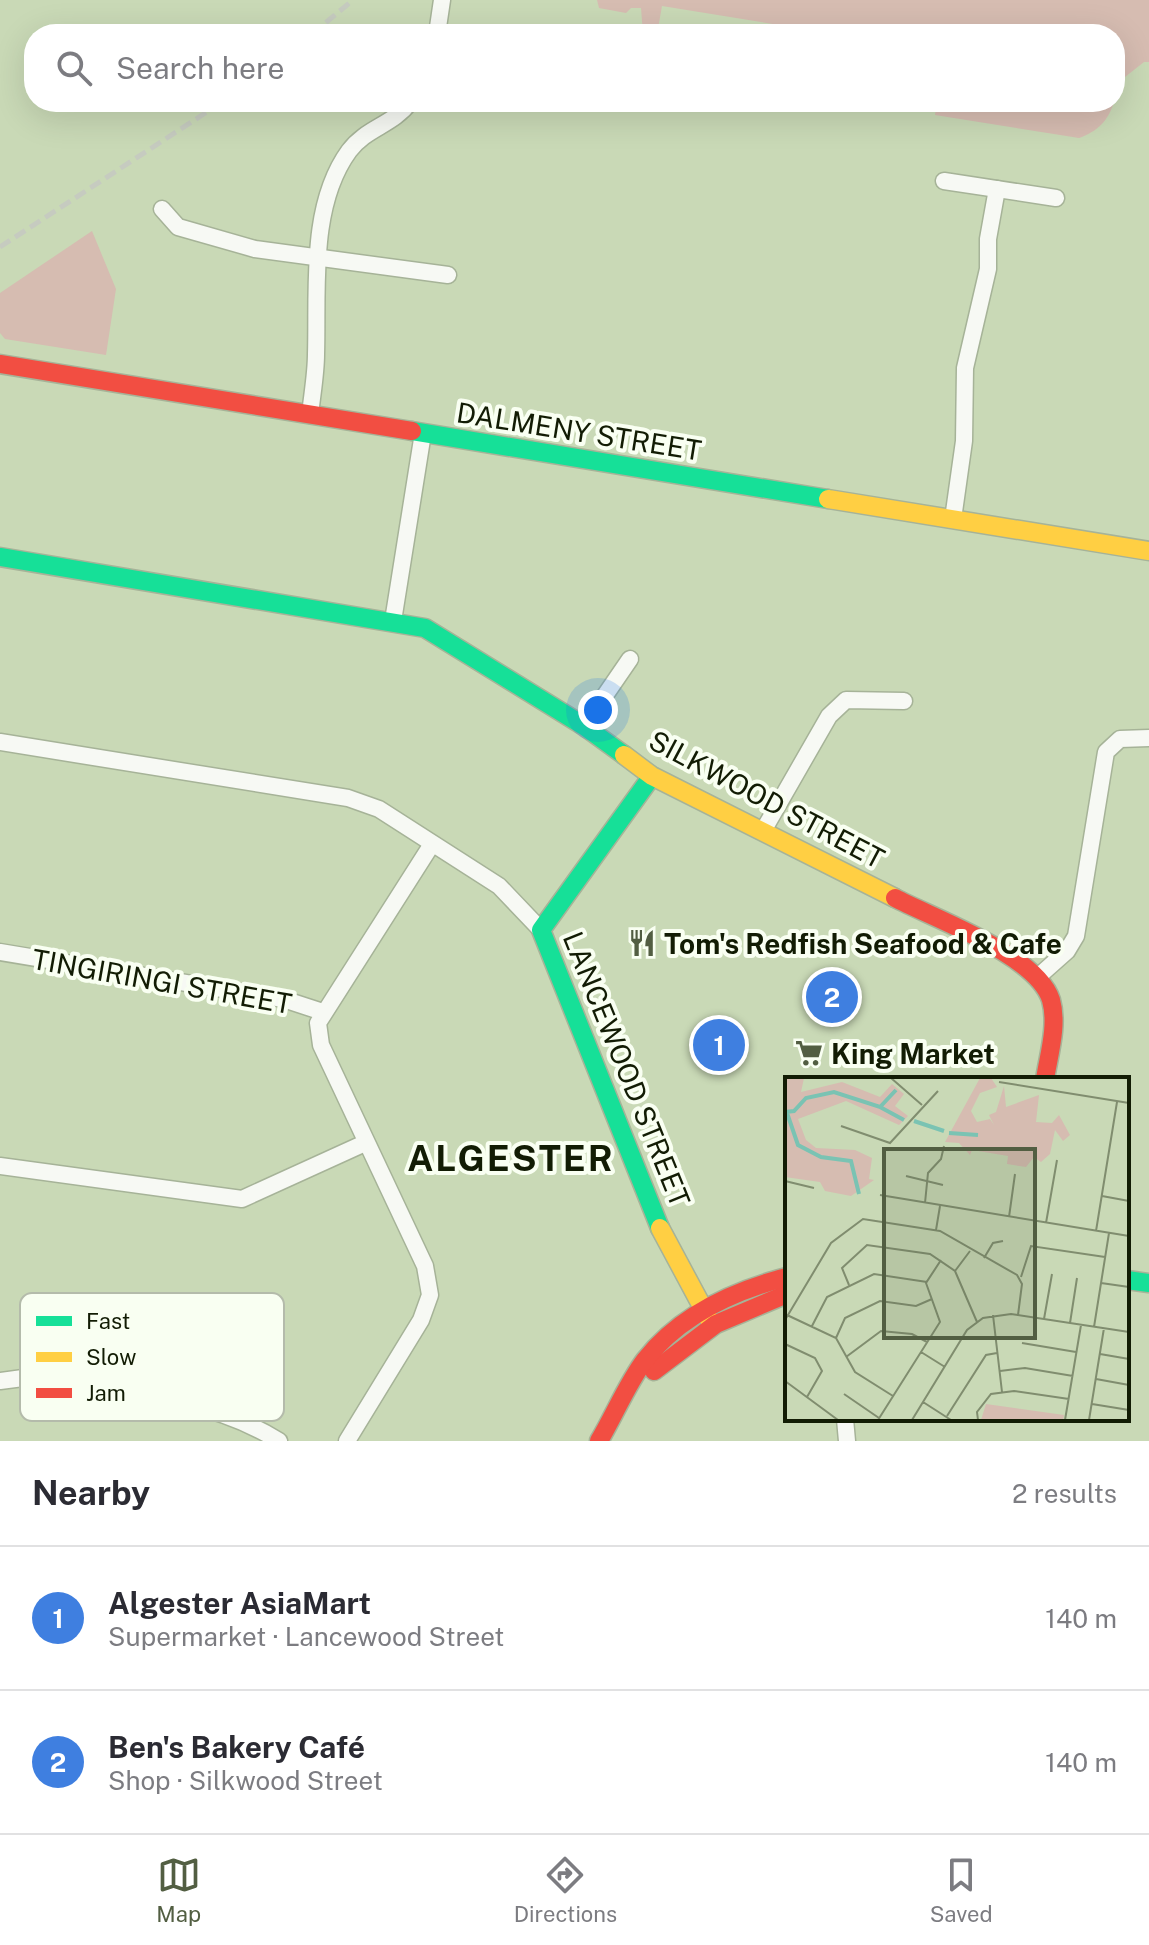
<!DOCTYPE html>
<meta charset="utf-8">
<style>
:root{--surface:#fff;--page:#f7f7f7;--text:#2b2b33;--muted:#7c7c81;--line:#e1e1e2;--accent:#525e42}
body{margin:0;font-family:"Public Sans",sans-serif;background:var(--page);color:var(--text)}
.you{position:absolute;left:598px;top:710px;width:28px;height:28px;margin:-20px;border:6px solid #fff;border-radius:50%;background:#1a73e8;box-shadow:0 0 0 12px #1a73e833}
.badge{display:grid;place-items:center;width:52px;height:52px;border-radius:50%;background:var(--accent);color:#fff;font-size:26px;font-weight:700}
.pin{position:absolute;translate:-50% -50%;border:4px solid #fff;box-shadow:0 2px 8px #0006}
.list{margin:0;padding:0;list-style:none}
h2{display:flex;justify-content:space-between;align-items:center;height:104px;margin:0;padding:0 32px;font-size:34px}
h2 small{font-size:26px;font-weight:400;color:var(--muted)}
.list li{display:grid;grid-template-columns:52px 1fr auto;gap:24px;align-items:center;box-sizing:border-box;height:144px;padding:0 32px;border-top:2px solid var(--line)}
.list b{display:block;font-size:30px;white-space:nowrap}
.list p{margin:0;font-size:26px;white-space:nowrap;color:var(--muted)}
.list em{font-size:26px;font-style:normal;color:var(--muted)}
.icon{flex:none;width:44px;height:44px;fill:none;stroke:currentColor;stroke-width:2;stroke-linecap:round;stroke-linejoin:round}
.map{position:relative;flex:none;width:1149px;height:1441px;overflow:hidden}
.search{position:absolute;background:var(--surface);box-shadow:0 8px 32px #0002;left:24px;right:24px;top:24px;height:88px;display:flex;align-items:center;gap:20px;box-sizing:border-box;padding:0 28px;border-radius:32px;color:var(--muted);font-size:30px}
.sheet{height:392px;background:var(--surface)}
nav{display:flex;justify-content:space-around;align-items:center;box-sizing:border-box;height:112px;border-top:2px solid var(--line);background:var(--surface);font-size:22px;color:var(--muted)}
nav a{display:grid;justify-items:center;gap:4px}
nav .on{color:var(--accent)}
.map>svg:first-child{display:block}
.green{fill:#d6bcb1}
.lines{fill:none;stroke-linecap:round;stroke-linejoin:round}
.street-casing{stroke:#a6b398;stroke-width:19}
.fast-casing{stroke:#a6b398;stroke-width:21}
.slow-casing{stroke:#a6b398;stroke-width:21}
.jam-casing{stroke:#a6b398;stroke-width:21}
.street{stroke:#f7f9f4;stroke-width:16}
.fast{stroke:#16e098;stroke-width:18}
.slow{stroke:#ffcf43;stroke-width:18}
.jam{stroke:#f24e42;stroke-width:18}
.rail{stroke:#c6cbc0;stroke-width:5;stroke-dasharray:12 6;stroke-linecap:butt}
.labels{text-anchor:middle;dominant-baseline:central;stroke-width:8;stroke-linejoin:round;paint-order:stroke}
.street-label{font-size:28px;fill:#121c04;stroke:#f9fff2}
.poi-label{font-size:28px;font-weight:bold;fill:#121c04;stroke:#f9fff2;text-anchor:start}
.district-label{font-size:36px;font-weight:bold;letter-spacing:2px;fill:#121c04;stroke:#f9fff2}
.inset-river{fill:none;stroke:#7ac3b3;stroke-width:4}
.inset-road{fill:none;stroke:#808d6f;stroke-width:2}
.view{fill:#525e42;fill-opacity:0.15;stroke:#525e42;stroke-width:4}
.inset-edge{fill:none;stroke:#121c04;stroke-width:4}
.key{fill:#f9fff2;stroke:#b4bbab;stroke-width:2}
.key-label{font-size:22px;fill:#121c04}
</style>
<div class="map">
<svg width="1149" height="1441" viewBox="0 0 1149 1441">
<rect width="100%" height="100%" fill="#c9d9b6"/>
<g class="green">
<path d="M 597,0 L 1149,0 L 1149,62 L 1144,62 L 1120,81 L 1115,98 L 1115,34 L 835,34 L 662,6 L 657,34 L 643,34 L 641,8 L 631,8 L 626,13 L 599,8 Z"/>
<path d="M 937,102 L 1114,102 C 1108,121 1098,131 1079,138 L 935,115 Z"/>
<path d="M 92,231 L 116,289 L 106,355 L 5,339 L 0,333 L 0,293 Z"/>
</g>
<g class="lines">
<g class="street-casing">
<g id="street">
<path d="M 437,34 L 442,0"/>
<path d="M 944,181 L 1056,198"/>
<path d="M 162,209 L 178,227 L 255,249 L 448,275"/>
<path d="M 310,415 C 312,395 316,374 316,354 C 318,289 309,206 349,151 C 367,127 392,126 410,102"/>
<path d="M 953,519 L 964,441 L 965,368 L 988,269 L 988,239 L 997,189"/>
<path d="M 393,621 L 423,433"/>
<path d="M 584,726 L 630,659"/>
<path d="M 0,742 L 348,798 L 379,809 L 499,886 L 541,930"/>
<path d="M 763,831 L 829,716 L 846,700 L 904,701"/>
<path d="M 0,952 L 283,999 L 323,1012"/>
<path d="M 1040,975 L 1067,951 L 1076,936 L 1106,752 L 1120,739 L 1149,738"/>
<path d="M 0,1166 L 242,1199 L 365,1143"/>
<path d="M 0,1381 L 23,1378 C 109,1392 204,1394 279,1441"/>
<path d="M 845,1419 L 847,1441"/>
<path d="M 347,1441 L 421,1320 L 430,1295 L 425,1266 L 321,1045 L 318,1023 L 432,844"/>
</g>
</g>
<g class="fast-casing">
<g id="fast">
<path d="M 412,431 L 828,499"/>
<path d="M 0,557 L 425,628 L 584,726 L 624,755"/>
<path d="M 652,776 L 541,930 L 660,1228"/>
<path d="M 1127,1280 L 1149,1283"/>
</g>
</g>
<g class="slow-casing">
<g id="slow">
<path d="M 828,499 L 1149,551"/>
<path d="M 624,755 L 652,776 L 895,898"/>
<path d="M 660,1228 L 712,1325"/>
</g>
</g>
<g class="jam-casing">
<g id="jam">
<path d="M 0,364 L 412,431"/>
<path d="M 895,898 C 935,919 1037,955 1051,1000 C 1058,1025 1049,1054 1045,1079"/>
<path d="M 654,1371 L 716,1324 L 787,1294"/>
<path d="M 599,1441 C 614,1416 628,1382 645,1360 C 680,1315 733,1291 787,1277"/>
</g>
</g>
<use href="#street" class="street"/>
<use href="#fast" class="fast"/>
<use href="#slow" class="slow"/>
<use href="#jam" class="jam"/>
<g class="rail">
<path d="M 312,34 L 353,0"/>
<path d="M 0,247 L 222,102"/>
</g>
</g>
<defs>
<g id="restaurant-bare" transform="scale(2.16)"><path d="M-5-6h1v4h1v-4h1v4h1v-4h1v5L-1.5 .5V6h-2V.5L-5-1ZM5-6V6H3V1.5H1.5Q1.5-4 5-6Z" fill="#525e42" stroke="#f9fff2" stroke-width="2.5" paint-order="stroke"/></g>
<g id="supermarket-bare" transform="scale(2.16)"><path d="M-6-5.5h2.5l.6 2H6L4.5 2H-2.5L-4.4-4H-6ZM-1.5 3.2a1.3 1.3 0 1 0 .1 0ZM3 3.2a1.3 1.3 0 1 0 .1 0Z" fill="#525e42" stroke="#f9fff2" stroke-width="2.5" paint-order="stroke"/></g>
</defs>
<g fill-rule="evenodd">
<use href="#restaurant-bare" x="642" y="943"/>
<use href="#supermarket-bare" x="809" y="1053"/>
</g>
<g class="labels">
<g class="street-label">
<text transform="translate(579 431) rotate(9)">DALMENY STREET</text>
<text transform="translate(767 799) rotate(28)">SILKWOOD STREET</text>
<text transform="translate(162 981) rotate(10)">TINGIRINGI STREET</text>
<text transform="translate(627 1069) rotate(68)">LANCEWOOD STREET</text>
</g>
<g class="poi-label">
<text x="664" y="943">Tom's Redfish Seafood &amp; Cafe</text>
<text x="831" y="1053">King Market</text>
</g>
<g class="district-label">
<text x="511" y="1158">ALGESTER</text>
</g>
</g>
<g transform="translate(785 1077)">
<rect width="344" height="344" fill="#c9d9b6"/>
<path d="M 0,1 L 19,1 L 16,15 L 57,5 L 95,20 L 107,7 L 119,17 L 110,29 L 123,39 L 114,48 L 61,24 L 13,42 L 21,63 L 31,71 L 70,73 L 87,81 L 84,102 L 89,103 L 66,119 L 40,114 L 35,105 L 0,100 ZM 195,1 L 206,1 L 212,10 L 195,16 L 186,34 L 192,45 L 205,42 L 209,48 L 204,38 L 211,35 L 219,9 L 221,30 L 254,18 L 251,45 L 267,46 L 274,38 L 285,58 L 278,64 L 270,53 L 265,77 L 256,85 L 249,80 L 241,90 L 222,87 L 223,79 L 187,73 L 185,78 L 174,66 L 160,65 ZM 201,327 L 279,338 L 278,343 L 196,343 Z" fill="#d6bcb1"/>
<path class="inset-river" d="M 95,30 L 119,43M 0,35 L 9,34 L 21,21 L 49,15 L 95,30 L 111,13M 2,36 L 13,68 L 36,80 L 66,84 L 74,117M 129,44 L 159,54M 164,56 L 193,58"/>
<path class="inset-road" d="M 106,1 L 137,28M 214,5 L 344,26M 56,49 L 105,66 L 153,14M 121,99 L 158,108M 0,104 L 29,111M 95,118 L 344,159M 317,119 L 344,124M 140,126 L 143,96 L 156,82 L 159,69M 224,140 L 230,97M 261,146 L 272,83M 151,153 L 155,129M 311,154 L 332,25M 199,181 L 208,166 L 218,164M 170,194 L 185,174M 236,200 L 246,169 L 320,180M 316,206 L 344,210M 64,208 L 57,191 L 82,168 L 145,177 L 170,194 L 192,245M 2,238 L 51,261 L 70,295 L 108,319M 208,238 L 217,315M 259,242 L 267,197M 0,243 L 46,166 L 78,142 L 155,154 L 232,198 L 237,207 L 233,238M 285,246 L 292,201M 27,249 L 42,220 L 89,197 L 142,205M 309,250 L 324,156M 51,261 L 60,241 L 95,224 L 131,229 L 147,222M 237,266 L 291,275M 0,267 L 30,281 L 37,294 L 22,320M 136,275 L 160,290M 315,277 L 344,282M 61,280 L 96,254 L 127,257 L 142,265M 215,294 L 240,291 L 288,299M 311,302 L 344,308M 0,304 L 53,343M 59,317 L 94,341M 138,325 L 166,343M 307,327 L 344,333M 162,339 L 201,278 L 212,276M 93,343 L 155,245 L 141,206 L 156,183M 127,343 L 182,253 L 198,241 L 226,237 L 344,255M 193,343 L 192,335 L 206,317 L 229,314 L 284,322M 280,343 L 296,248M 304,343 L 319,251"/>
<path class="view" d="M 99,72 L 250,72 L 250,261 L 99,261 Z"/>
<rect width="344" height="344" class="inset-edge"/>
</g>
<rect x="20" y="1293" width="264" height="128" rx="12" class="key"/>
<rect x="36" y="1316" width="36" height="10" fill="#16e098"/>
<rect x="36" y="1352" width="36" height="10" fill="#ffcf43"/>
<rect x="36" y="1388" width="36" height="10" fill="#f24e42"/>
<g class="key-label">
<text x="86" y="1329">Fast</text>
<text x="86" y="1365">Slow</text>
<text x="86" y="1401">Jam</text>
</g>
</svg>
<div class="you"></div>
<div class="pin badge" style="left:719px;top:1045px;background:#3f7fe0">1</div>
<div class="pin badge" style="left:832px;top:997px;background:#3f7fe0">2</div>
<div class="search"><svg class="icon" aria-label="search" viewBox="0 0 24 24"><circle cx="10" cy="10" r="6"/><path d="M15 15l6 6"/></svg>Search here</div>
</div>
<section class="sheet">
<h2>Nearby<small>2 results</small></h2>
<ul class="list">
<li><span class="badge" style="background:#3f7fe0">1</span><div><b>Algester AsiaMart</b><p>Supermarket · Lancewood Street</p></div><em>140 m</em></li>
<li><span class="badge" style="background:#3f7fe0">2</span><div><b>Ben's Bakery Café</b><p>Shop · Silkwood Street</p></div><em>140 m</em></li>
</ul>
</section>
<nav>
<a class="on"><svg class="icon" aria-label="map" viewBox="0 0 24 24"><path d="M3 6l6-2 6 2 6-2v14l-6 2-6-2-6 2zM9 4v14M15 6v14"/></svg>Map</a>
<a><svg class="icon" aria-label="directions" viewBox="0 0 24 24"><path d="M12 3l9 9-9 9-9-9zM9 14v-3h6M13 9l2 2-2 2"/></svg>Directions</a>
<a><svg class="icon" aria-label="saved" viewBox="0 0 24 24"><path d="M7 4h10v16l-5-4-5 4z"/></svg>Saved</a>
</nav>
